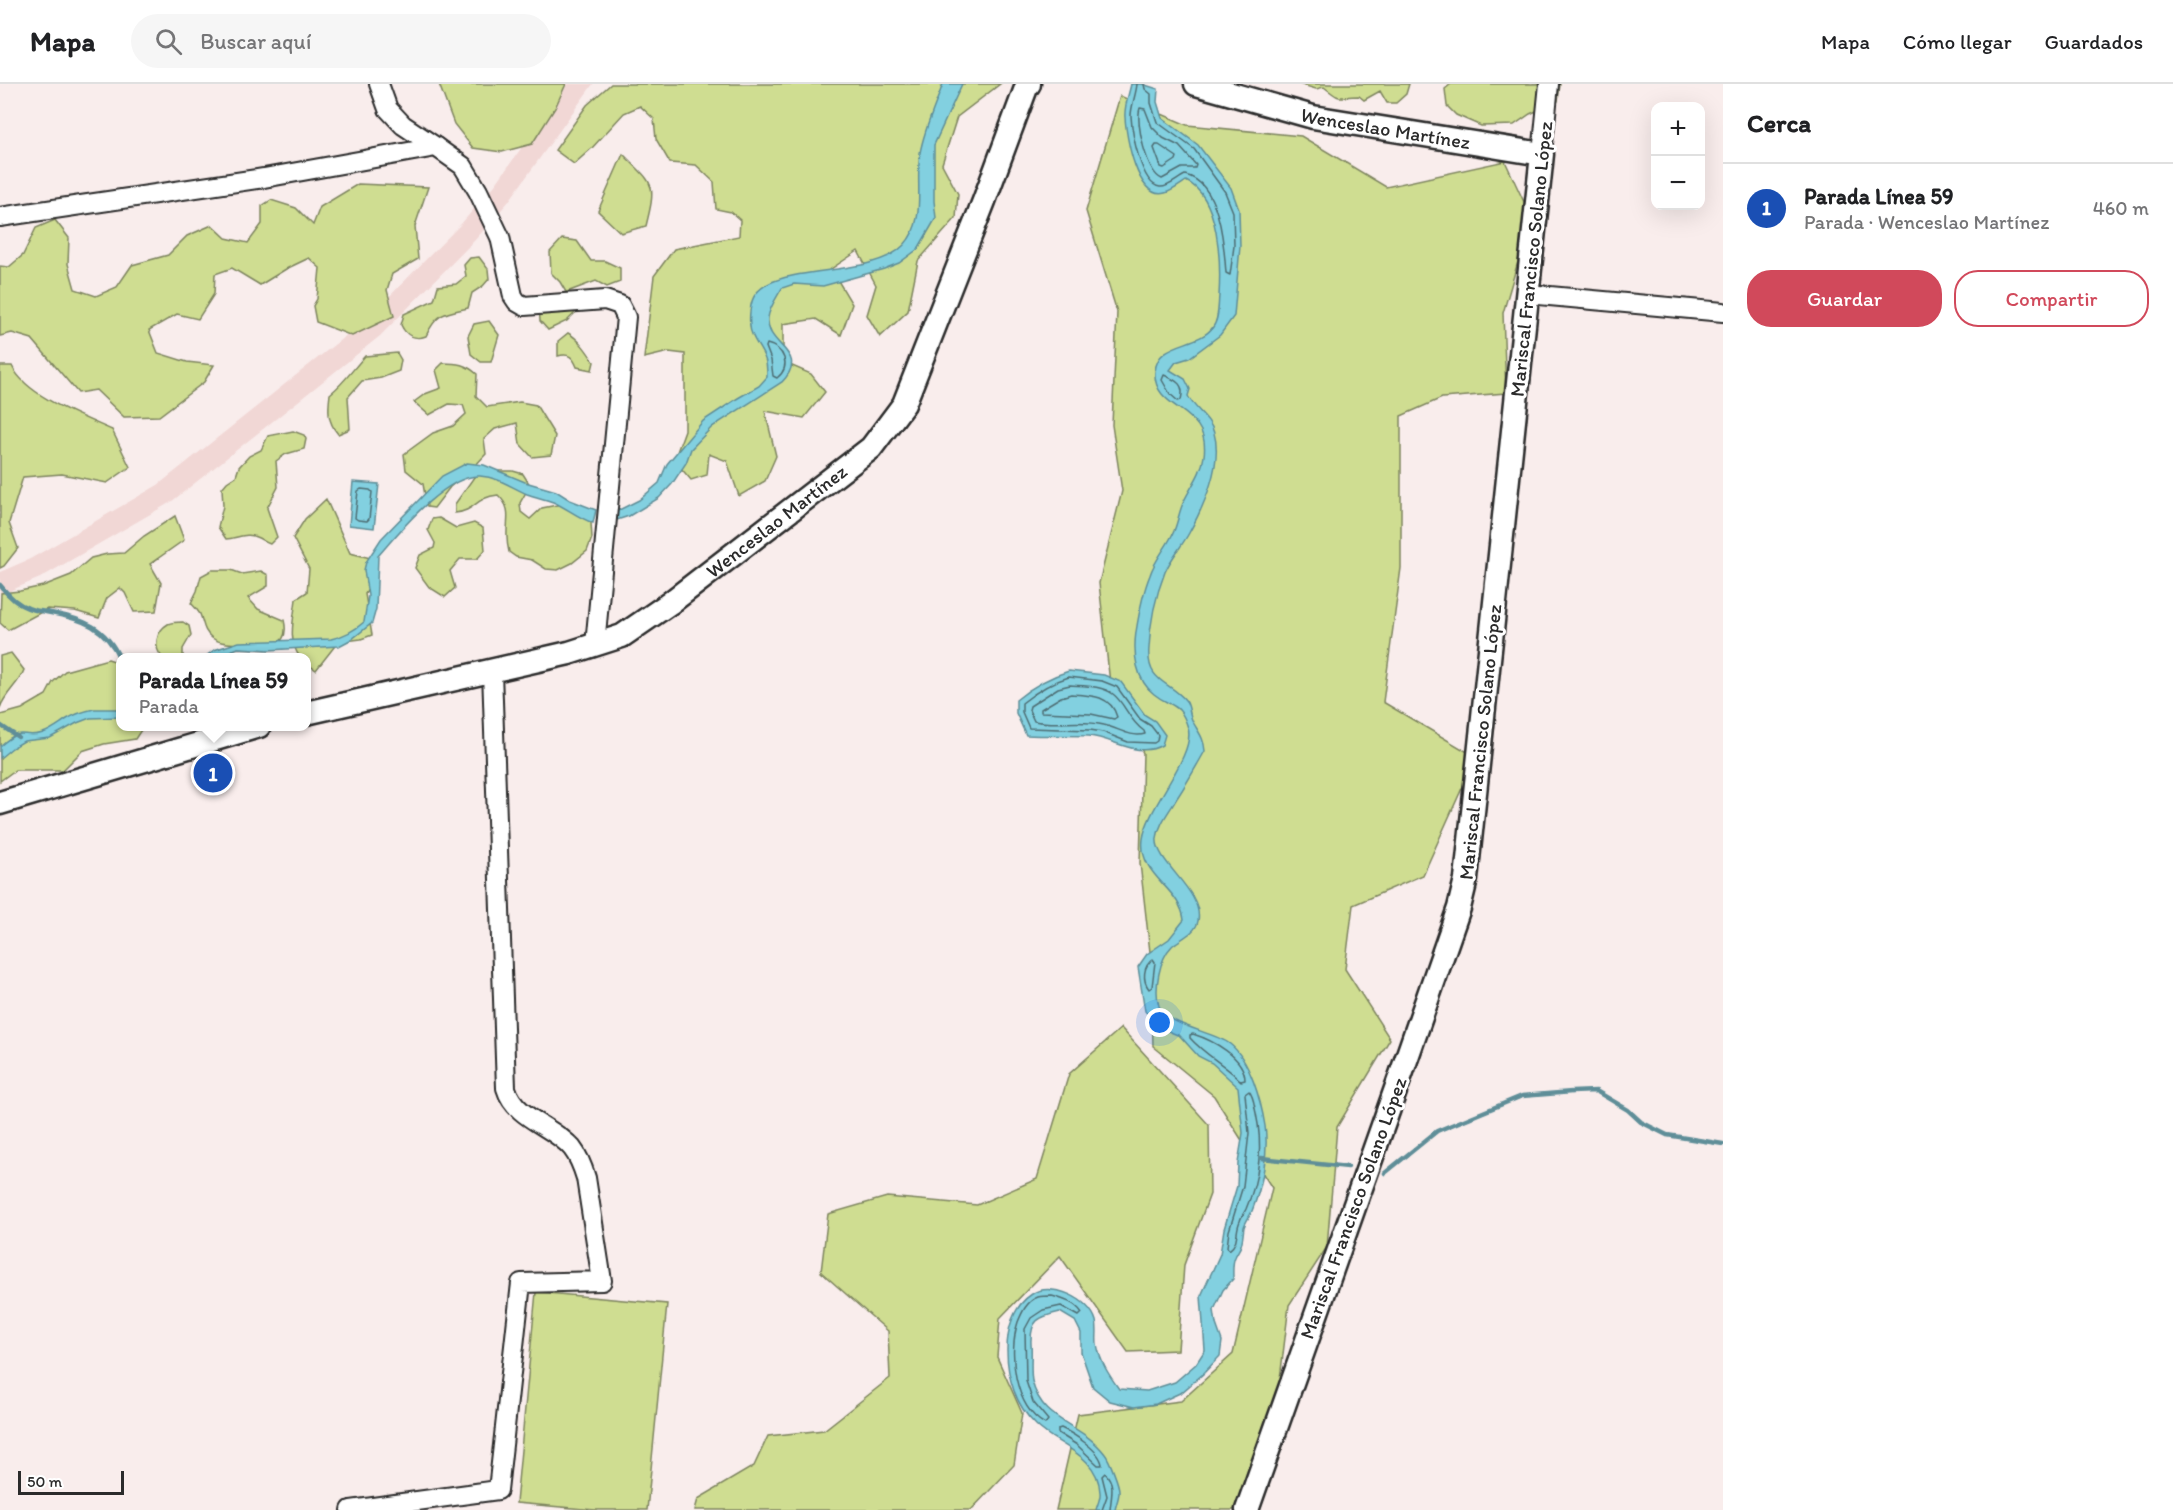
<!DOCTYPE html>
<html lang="es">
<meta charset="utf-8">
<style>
:root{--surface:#fff;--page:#f6f6f6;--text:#202124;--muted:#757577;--line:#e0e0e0;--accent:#d1495b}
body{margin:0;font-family:Itim,sans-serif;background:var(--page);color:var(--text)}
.controls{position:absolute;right:18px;top:18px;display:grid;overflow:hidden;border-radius:12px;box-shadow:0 6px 24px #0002}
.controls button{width:54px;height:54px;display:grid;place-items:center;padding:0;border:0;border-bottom:2px solid var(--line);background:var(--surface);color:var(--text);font:30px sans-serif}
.scale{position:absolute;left:18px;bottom:15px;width:106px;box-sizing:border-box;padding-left:6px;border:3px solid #2b2b2b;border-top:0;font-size:16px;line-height:21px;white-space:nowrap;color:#2b2b2b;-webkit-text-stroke:4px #fff;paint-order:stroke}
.you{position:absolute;left:1160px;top:939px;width:21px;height:21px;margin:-15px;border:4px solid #fff;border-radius:50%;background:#1a73e8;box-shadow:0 0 0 9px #1a73e833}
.badge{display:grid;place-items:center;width:39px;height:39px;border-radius:50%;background:var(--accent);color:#fff;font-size:20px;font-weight:700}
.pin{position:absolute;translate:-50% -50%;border:3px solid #fff;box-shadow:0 2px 6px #0006}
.popup{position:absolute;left:116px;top:569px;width:195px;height:78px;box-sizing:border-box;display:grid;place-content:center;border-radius:12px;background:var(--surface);filter:drop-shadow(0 2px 4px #0005);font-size:20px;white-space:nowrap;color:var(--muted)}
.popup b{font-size:22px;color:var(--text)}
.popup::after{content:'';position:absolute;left:50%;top:100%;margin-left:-12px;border:12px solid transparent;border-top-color:var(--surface)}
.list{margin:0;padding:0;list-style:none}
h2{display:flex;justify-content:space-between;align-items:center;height:78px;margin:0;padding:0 24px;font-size:26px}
h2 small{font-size:20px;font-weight:400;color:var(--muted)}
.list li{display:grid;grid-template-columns:39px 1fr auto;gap:18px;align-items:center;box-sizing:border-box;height:90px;padding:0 24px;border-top:2px solid var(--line)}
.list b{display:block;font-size:22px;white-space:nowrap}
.list p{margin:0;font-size:20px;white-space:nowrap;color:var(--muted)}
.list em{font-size:20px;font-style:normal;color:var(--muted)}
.actions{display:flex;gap:12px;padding:18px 24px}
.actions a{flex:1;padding:14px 0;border:2px solid var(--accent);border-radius:24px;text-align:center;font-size:21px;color:var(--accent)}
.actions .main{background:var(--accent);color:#fff}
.icon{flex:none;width:33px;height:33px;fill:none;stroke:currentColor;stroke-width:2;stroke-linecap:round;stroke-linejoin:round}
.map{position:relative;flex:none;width:1723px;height:1426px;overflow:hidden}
header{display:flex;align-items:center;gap:36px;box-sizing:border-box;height:84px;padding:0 30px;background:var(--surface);border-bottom:2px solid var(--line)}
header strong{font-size:28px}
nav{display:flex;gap:33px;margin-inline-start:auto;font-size:21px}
.search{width:420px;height:54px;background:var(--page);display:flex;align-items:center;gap:15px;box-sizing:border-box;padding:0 21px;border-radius:33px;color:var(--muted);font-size:22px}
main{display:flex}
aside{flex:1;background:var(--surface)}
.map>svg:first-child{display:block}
.built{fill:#f1d7d5}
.green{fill:#cfdd91;stroke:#7d845e;stroke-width:1.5}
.water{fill:#82d0e0;stroke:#5f8e98;stroke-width:1.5}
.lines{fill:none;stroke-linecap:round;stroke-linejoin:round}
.shore{stroke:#4e6d73;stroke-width:1.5}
.stream{stroke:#5f8e98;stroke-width:4.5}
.minor-casing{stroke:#2b2b2b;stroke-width:22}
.major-casing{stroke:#2b2b2b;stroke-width:27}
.minor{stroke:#fff;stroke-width:18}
.major{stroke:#fff;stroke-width:22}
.labels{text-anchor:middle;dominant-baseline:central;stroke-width:6;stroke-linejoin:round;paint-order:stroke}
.street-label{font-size:20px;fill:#2b2b2b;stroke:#fff}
</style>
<header>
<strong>Mapa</strong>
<div class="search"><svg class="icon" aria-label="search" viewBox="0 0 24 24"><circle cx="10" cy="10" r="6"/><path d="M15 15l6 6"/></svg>Buscar aquí</div>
<nav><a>Mapa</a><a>Cómo llegar</a><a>Guardados</a></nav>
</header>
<main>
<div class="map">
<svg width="1723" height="1426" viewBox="0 0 1723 1426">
<rect width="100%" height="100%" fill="#f9edec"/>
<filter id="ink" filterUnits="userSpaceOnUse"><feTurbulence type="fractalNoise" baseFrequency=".0167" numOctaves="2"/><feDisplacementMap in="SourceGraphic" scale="12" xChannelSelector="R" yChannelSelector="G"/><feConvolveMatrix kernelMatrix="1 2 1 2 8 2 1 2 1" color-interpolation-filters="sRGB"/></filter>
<g filter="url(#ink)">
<path class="built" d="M 567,0 L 593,0 L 509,117 L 475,156 L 380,252 L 171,418 L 40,494 L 0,511 L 0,488 L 30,475 L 158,401 L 368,234 L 461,140 L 495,101 Z"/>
<g class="green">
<path d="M 439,0 L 566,0 L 555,24 L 532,60 L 502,68 L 473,64 L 454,40 Z"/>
<path d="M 611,0 L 1000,0 L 957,33 L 942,80 L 958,110 L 956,134 L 918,177 L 908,227 L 880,253 L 867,231 L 876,201 L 858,167 L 831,185 L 852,220 L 841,251 L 816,235 L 783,240 L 783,278 L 811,290 L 825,308 L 804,334 L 765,327 L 776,372 L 765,397 L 739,412 L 727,377 L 709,370 L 707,391 L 691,396 L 674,376 L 685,346 L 685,270 L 669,268 L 644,274 L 654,192 L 674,165 L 739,152 L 740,136 L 731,128 L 716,125 L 714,98 L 696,81 L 670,79 L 656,55 L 654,35 L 640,22 L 624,29 L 592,64 L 574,80 L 555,66 L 587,21 Z"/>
<path d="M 1299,0 L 1409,0 L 1406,10 L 1396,19 L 1387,19 L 1380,7 L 1364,16 L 1359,12 C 1336,12 1343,18 1324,3 L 1316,5 Z"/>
<path d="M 1451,0 L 1560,0 L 1558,17 L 1530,30 L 1514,41 L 1481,42 L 1456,31 L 1447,22 L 1445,5 Z"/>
<path d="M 1120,12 L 1187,41 L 1301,52 L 1386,103 L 1505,77 L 1531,133 L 1503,229 L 1506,309 L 1442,314 L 1401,332 L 1401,484 L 1383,618 L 1476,673 L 1423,791 L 1353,821 L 1345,885 L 1390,955 L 1337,1043 L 1327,1163 L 1289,1221 L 1270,1377 L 1248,1426 L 1056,1426 L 1078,1330 L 1181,1317 L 1233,1270 L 1272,1104 L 1214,1012 L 1153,962 L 1151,877 L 1140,779 L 1143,669 L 1110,599 L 1099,499 L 1122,407 L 1112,341 L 1117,228 L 1086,127 Z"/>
<path d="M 623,70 C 654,101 657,98 646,142 L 621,149 L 598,127 Z"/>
<path d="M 358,100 L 428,103 L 415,142 L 418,175 L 392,190 L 387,206 L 394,232 L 352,252 L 316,238 L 313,222 L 317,215 L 320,184 L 309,174 L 286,185 L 260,201 L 232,184 L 215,190 L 214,210 L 198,235 L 177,230 L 149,246 L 158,269 L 187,278 L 214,281 L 204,298 L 159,332 L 124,333 L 96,306 L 78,309 L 32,255 L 12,249 L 0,252 L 0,182 L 9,183 L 23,171 L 36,144 L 55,136 L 69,154 L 68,180 L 75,205 L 96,212 L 117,203 L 132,181 L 168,171 L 187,152 L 212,141 L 226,154 L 248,159 L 262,140 L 262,122 L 271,116 L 296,124 L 313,141 L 320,123 Z"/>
<path d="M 562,155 L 577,157 L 591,177 L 605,177 L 620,184 L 620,198 L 607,203 L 596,197 L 567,208 L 576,213 L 580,224 L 567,237 L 548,246 L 540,237 L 539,220 L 556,211 L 566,208 L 560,198 L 551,189 L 550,168 Z"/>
<path d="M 479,173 L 488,185 L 489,195 L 483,202 L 472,209 L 468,224 C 444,229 437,229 426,252 C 415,256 406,252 401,241 L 404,230 L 434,216 L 438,202 L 456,200 L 466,192 L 464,181 L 470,174 Z"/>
<path d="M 489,237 L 499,251 L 491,278 L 481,278 L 471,270 L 468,252 L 474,240 Z"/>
<path d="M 568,249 C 579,255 587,267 594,278 L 592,286 L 577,283 C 573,273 569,269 558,272 L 558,257 Z"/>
<path d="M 397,269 L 401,276 L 399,287 L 381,294 L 362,297 L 348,313 L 350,345 L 338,350 C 327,337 328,326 330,310 C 344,299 353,285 365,272 Z"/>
<path d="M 443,279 C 457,279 466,280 477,290 L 476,312 L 487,323 L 520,318 L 536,321 L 555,352 L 551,371 L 532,373 L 520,360 L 517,339 L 495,345 L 484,355 L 486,370 L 472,385 L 450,403 L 434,424 L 427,423 L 423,400 L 406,386 L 404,370 L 433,349 L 453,342 L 466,330 L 463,321 L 449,320 L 429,331 L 414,318 L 425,310 L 441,304 L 436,286 Z"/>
<path d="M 0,282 L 12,282 C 26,312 83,333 112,346 L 130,383 L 107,399 L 62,390 L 23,393 L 9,439 L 18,464 L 4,482 L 0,484 Z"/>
<path d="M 293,347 L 304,351 L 306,355 L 304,365 L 286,370 L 276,377 L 278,403 L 267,424 L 277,453 L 270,460 C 263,458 262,455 256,453 C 247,448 236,455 226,455 L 218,443 L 223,422 L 222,404 L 227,398 L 236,392 L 239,383 L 249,372 L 261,366 L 268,352 Z"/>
<path d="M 486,387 L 513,387 L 523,390 L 530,401 L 520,419 L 521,428 L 530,435 L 542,424 L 562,420 L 587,432 L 591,439 L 592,454 L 587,467 L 572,479 L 558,486 L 546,485 L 532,476 L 516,473 L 509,468 C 508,464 507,458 507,453 C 506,436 513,425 498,411 C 475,413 476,427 455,429 L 455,420 L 474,393 Z"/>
<path d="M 326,415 L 350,469 L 375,475 L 377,493 L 365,510 L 372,551 L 361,555 L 338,558 L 316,586 L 306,579 L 306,574 L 300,573 C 287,557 294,534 296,515 L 307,508 L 309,485 L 293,454 L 305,435 Z"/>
<path d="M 175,432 L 184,456 L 150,480 L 161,499 L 156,527 L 134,528 L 125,509 L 120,504 L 107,514 L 99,534 L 75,527 L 47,525 L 8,546 L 0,539 L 1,509 L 20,507 L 43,502 L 71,491 L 91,474 L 107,470 L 124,469 L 144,452 Z"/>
<path d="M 439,434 L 456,444 L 474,439 L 483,444 L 485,466 L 477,475 L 460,475 L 450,487 L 455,504 L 445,513 L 429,503 L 415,484 L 420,471 L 434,464 L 435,459 L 428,446 L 432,435 Z"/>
<path d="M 212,486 L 231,486 L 242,490 L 261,487 L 268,491 L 268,502 L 248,514 L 258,525 L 284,536 C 292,569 259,562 239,560 C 230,559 220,560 212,554 C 203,547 204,540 200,530 C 198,527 194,522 191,519 L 197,507 L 201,492 Z"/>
<path d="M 183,538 L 189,542 L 191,551 L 183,565 L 183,573 L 162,573 C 153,563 156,547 168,540 C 172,538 179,538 183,538 Z"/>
<path d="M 11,569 L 24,586 C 19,600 5,609 0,624 L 0,572 Z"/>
<path d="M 108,575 L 120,579 L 120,642 L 143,643 L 135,655 L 104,660 L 82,667 L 63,686 L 15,686 L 0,697 L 0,631 L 22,625 L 46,611 L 53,598 L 65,587 Z"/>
<path d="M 1121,944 L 1209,1041 L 1210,1110 L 1184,1181 L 1178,1266 L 1128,1268 L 1060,1172 L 1000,1234 L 997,1273 L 1022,1329 L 1014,1381 L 971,1426 L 695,1426 L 698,1415 L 754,1382 L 768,1352 L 824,1346 L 890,1294 L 888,1247 L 821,1188 L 828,1130 L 887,1113 L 977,1121 L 1037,1095 L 1069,990 Z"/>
<path d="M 536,1208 L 667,1220 L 647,1426 L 595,1426 L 516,1419 Z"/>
</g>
<g class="water">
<path d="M 943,0 L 962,0 L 934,61 L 934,117 L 936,134 L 918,165 L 899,179 L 884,185 L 823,202 L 794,200 L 782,204 C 777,213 769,224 768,234 C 765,263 811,267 782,298 L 712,343 L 691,365 L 686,379 L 672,400 L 659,414 L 629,432 L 617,436 L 617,427 L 639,416 L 659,399 L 667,380 L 703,337 L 738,314 L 759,302 L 767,293 C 767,287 767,280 765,275 C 761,264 750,253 750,242 C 749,233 750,218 755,211 C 776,178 871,196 904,161 C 927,136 915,100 920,69 C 924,46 935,22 943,0 Z"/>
<path d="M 1131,0 L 1142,0 L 1158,5 L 1157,18 L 1162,34 L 1198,61 L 1231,104 L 1239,126 L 1240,162 L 1234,232 L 1220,251 L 1189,274 L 1176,278 L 1170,286 L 1185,295 L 1190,305 L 1188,312 C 1195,326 1210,333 1214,349 C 1223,379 1204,422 1189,449 C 1182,462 1171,474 1165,488 C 1156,511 1150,539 1149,564 C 1146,599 1170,597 1186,617 C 1190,622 1189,631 1193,638 C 1199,649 1204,654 1205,667 C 1196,683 1187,699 1177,714 C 1170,727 1159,739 1157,754 C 1154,778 1204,807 1198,837 C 1196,849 1180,855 1172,862 C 1159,875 1154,905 1159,922 C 1166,942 1213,947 1230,960 C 1250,976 1261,1017 1265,1042 C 1269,1069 1262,1102 1252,1127 C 1250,1132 1246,1137 1244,1143 C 1243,1149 1243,1155 1241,1161 C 1240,1165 1237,1168 1235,1173 C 1232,1179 1233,1188 1233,1195 L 1223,1206 L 1214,1226 L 1216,1240 L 1222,1257 L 1220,1272 L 1203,1290 L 1182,1308 L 1156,1320 L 1134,1323 L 1110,1317 L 1093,1303 L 1081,1268 L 1081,1249 L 1075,1237 L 1060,1228 C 1038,1233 1030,1236 1031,1260 C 1032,1272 1030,1285 1032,1297 C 1042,1339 1082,1339 1105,1370 C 1109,1375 1120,1402 1119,1408 C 1119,1414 1116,1420 1115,1426 L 1096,1426 C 1097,1421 1101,1414 1100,1408 C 1098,1370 1058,1363 1036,1341 C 1016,1322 1007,1294 1007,1266 C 1007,1246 1013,1222 1032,1210 C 1052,1197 1090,1215 1096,1237 C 1098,1245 1096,1253 1097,1260 C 1100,1278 1109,1291 1119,1305 L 1147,1307 L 1175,1298 L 1196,1280 L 1205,1266 L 1201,1212 L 1220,1170 L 1224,1145 L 1237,1102 L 1238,1079 L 1243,1049 L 1238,1003 L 1212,979 L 1198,972 L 1180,952 L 1158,943 L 1145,927 L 1138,883 L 1147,870 L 1169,855 L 1184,836 C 1180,803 1138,792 1143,755 C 1147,723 1196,671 1188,644 C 1180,617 1171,624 1154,610 C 1136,596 1133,570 1136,548 C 1139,529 1143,508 1150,491 C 1155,475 1168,462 1174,447 C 1178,438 1179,427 1184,417 C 1191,402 1202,389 1204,372 C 1211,322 1153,328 1155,288 C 1157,256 1198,264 1213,243 C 1219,235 1218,222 1219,212 C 1221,179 1220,113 1186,97 C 1180,101 1172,107 1165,109 C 1137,117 1126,52 1125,33 C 1124,22 1129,10 1131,0 Z"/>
<path d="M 467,379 L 484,381 L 525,398 L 556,407 L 570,416 L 596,426 L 593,439 C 578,434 567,424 553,418 C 545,415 535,413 527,410 C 511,403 498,393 480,392 C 446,390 399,448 378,472 L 376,525 L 372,539 L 352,555 L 339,562 L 269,566 L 238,564 L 216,573 L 205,573 L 214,566 L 239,558 L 331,555 C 345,552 354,547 364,538 L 368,512 L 364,486 L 366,478 L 381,455 L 442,392 Z"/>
<path d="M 353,398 L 379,400 L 374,444 L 349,441 Z"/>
<path d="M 1069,587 L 1104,591 L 1121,598 L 1145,631 L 1155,637 L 1165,651 L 1162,661 C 1138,675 1113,654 1089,652 C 1068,651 1047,652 1026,651 L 1016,629 L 1016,616 C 1033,602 1048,593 1069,587 Z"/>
<path d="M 94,625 L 120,625 L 120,633 L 90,634 L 77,639 L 50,654 L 24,657 L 12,664 L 0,674 L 0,662 C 25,640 21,656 43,649 C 52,646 59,640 67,635 C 75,630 85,627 94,625 Z"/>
</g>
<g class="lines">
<g class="shore">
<path d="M 1137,0 C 1136,11 1131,22 1131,32 C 1132,49 1141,101 1160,103 C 1168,104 1178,94 1185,91 C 1220,99 1224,160 1226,189 L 1230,191 L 1234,162 L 1233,128 L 1225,108 L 1194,65 L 1157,38 L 1151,19 L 1151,10 L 1145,5 L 1144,0"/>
<path d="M 1140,24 L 1145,25 L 1152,43 L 1163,54 L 1179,62 L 1196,81 L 1195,84 L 1182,84 L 1162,95 C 1147,89 1135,39 1140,24 Z"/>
<path d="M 1159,61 L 1177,73 L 1176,76 L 1164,84 L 1161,83 L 1154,64 L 1156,61 Z"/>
<path d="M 767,260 C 784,264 792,282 777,294 L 773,292 L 771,276 L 766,263 Z"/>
<path d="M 1164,291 C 1178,297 1185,301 1181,316 L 1178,317 L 1170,310 L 1162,296 Z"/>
<path d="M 361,405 L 370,406 L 372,408 L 369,435 L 367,437 L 358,436 L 355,434 L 358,407 Z"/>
<path d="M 1069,593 L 1102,597 L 1117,603 L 1140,635 L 1151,642 L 1158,651 L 1157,657 L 1154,659 L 1128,658 L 1103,648 L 1090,646 L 1029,644 L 1022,628 L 1022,619 C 1037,607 1051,598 1069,593 Z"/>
<path d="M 1070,601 C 1083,602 1102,601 1113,610 C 1126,620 1128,636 1144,647 L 1145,650 C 1130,654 1118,644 1104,641 C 1081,635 1056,642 1034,637 L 1029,626 L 1030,622 L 1058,604 Z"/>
<path d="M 1071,610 C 1090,611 1111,611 1117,633 L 1114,635 L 1091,630 L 1041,628 L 1041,625 L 1061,613 Z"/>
<path d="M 1153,875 L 1155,878 L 1152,903 L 1149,905 C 1142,896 1143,882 1153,875 Z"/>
<path d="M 1193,950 C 1212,956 1245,973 1245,996 L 1241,997 C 1224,980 1205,971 1190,954 L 1190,951 Z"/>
<path d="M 1249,1007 C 1254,1013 1254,1021 1256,1029 C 1263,1061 1259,1095 1246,1125 C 1244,1129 1241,1133 1240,1137 C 1235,1147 1239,1160 1229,1166 L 1227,1163 L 1229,1147 L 1243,1102 L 1249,1049 L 1245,1010 Z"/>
<path d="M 1052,1212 C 1063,1215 1076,1219 1082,1229 L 1079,1232 L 1061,1222 L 1043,1226 L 1031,1234 L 1025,1245 L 1026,1297 L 1033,1318 L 1048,1336 L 1045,1340 C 1014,1323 1008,1268 1018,1238 C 1022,1228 1027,1217 1038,1213 C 1042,1212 1048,1212 1052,1212 Z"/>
<path d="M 1061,1344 C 1074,1350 1101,1367 1102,1381 L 1098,1381 L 1077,1361 L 1058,1349 L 1058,1345 Z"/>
<path d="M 1102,1426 L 1107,1412 L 1102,1392 L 1105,1389 C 1116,1400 1111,1412 1110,1426"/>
</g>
<g class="stream">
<path d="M 0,501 C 7,510 16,520 28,524 C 35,527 43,527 51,529 C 83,535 106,543 120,575"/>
<path d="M 0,641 L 18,653"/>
<path d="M 1261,1074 L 1348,1083"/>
<path d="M 1385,1089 L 1437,1047 L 1522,1012 L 1572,1008 L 1596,1007 L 1628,1026 L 1641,1038 L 1667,1051 L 1723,1060"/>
</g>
<g class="minor-casing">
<g id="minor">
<path d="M 379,0 L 388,25 L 403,41 L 436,63"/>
<path d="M 1542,70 L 1549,0"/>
<path d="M 0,133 L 264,94 L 436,63 L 463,82 L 478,107 L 500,153 L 513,212 L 517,218 L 524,222 L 605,216 L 620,221 L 626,233 L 595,561"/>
<path d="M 1528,210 L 1723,228"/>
<path d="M 351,1426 L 498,1406 L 521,1199 L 602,1197 L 586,1094 C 583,1084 579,1073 572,1064 C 552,1041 515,1035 506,1004 L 492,587"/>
</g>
</g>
<g class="major-casing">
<g id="major">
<path id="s1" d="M 1196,0 L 1313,33 L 1542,70 L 1466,795 L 1459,824 L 1404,982 L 1247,1426"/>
<path id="s2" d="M 306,629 L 569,569 L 622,552 L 670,519 L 871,364 L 904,320 L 984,117 L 1026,4 L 1029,0"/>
<path d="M 0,719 L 259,642"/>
</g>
</g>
<use href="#minor" class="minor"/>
<use href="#major" class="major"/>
</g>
</g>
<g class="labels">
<g class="street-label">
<text stroke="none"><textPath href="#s1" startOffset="195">Wenceslao Martínez</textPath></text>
<text transform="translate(1531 175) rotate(-84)">Mariscal Francisco Solano López</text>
<text stroke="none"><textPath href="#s2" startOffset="518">Wenceslao Martínez</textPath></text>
<text transform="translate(1480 658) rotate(-84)">Mariscal Francisco Solano López</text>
<text transform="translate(1353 1124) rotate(-70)">Mariscal Francisco Solano López</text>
</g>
</g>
</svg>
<div class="controls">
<button>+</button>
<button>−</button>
</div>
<div class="scale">50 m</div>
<div class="you"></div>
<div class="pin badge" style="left:213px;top:689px;background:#1a4fb4">1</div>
<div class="popup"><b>Parada Línea 59</b>Parada</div>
</div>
<aside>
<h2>Cerca<small></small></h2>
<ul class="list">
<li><span class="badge" style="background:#1a4fb4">1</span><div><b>Parada Línea 59</b><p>Parada · Wenceslao Martínez</p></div><em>460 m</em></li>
</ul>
<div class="actions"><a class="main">Guardar</a><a>Compartir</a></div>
</aside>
</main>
